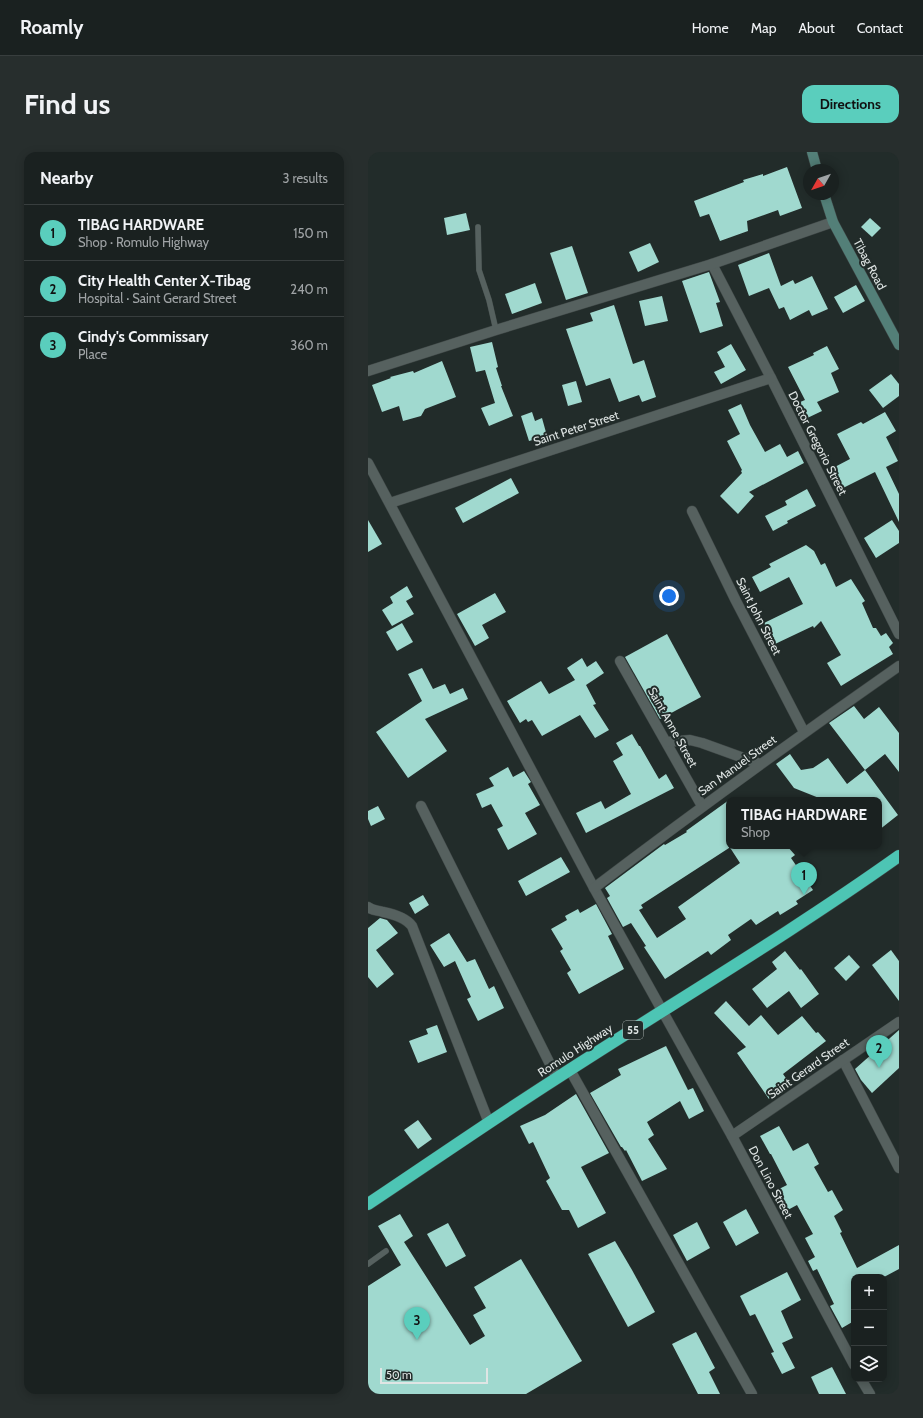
<!DOCTYPE html>
<meta charset="utf-8">
<style>
:root{--surface:#1a2120;--page:#272e2d;--text:#f1f3f6;--muted:#9fa3a5;--line:#383e3e;--accent:#5acebd}
body{margin:0;font-family:Cabin,sans-serif;background:var(--page);color:var(--text)}
.controls{position:absolute;right:12px;bottom:12px;display:grid;overflow:hidden;border-radius:8px;box-shadow:0 2px 10px #0003}
.controls button{width:36px;height:36px;display:grid;place-items:center;padding:0;border:0;border-bottom:1px solid var(--line);background:var(--surface);color:var(--text);font:20px sans-serif}
.compass{position:absolute;left:435px;top:12px;width:36px;height:36px;border-radius:50%;background:var(--surface);box-shadow:0 2px 10px #0003;rotate:230deg}
.scale{position:absolute;left:12px;bottom:10px;width:108px;box-sizing:border-box;padding-left:4px;border:2px solid #dfe5e4;border-top:0;font-size:11px;line-height:14px;white-space:nowrap;color:#dfe5e4;-webkit-text-stroke:3px #222c2a;paint-order:stroke}
.you{position:absolute;left:301px;top:444px;width:14px;height:14px;margin:-10px;border:3px solid #fff;border-radius:50%;background:#1a73e8;box-shadow:0 0 0 6px #1a73e833}
.badge{display:grid;place-items:center;width:26px;height:26px;border-radius:50%;background:var(--accent);color:#111;font-size:13px;font-weight:700}
.pin{position:absolute;translate:-50% -33px;filter:drop-shadow(0 1px 2px #0008)}
.pin::after{content:'';position:absolute;top:21px;width:14px;height:12px;background:inherit;clip-path:polygon(0 0,100% 0,50% 100%)}
.popup{position:absolute;left:358px;top:645px;width:156px;height:52px;box-sizing:border-box;display:grid;place-content:center;border-radius:8px;background:var(--surface);filter:drop-shadow(0 1px 3px #0005);font-size:13px;white-space:nowrap;color:var(--muted)}
.popup b{font-size:15px;color:var(--text)}
.popup::after{content:'';position:absolute;left:50%;top:100%;margin-left:-8px;border:8px solid transparent;border-top-color:var(--surface)}
.list{margin:0;padding:0;list-style:none}
h2{display:flex;justify-content:space-between;align-items:center;height:52px;margin:0;padding:0 16px;font-size:17px}
h2 small{font-size:13px;font-weight:400;color:var(--muted)}
.list li{display:grid;grid-template-columns:26px 1fr auto;gap:12px;align-items:center;box-sizing:border-box;height:56px;padding:0 16px;border-top:1px solid var(--line)}
.list b{display:block;font-size:15px;white-space:nowrap}
.list p{margin:0;font-size:13px;white-space:nowrap;color:var(--muted)}
.list em{font-size:13px;font-style:normal;color:var(--muted)}
.icon{flex:none;width:22px;height:22px;fill:none;stroke:currentColor;stroke-width:2;stroke-linecap:round;stroke-linejoin:round}
.map{position:relative;flex:none;width:531px;height:1242px;overflow:hidden;border-radius:12px}
header{display:flex;align-items:center;gap:24px;box-sizing:border-box;height:56px;padding:0 20px;background:var(--surface);border-bottom:1px solid var(--line)}
header strong{font-size:19px}
nav{display:flex;gap:22px;margin-inline-start:auto;font-size:14px}
.intro{display:flex;align-items:center;justify-content:space-between;box-sizing:border-box;height:96px;padding:0 24px}
h1{margin:0;font-size:28px}
.button{padding:10px 18px;border-radius:12px;background:var(--accent);color:#111;font-size:14px;font-weight:700}
main{display:flex;gap:24px;padding:0 24px}
aside{flex:1;background:var(--surface);border-radius:12px;box-shadow:0 2px 10px #0003}
.map>svg:first-child{display:block}
.building{fill:#a0d9cf;fill-rule:evenodd}
.lines{fill:none;stroke-linecap:round;stroke-linejoin:round}
.lane-casing{stroke:#3e4645;stroke-width:6}
.street-casing{stroke:#3e4645;stroke-width:11}
.secondary-casing{stroke:#3e4645;stroke-width:11}
.highway-casing{stroke:#3e4645;stroke-width:13}
.lane{stroke:#56615f;stroke-width:5.5}
.street{stroke:#56615f;stroke-width:10}
.secondary{stroke:#537f78;stroke-width:10}
.highway{stroke:#4dc5b4;stroke-width:12}
.labels{text-anchor:middle;dominant-baseline:central;stroke-width:4;stroke-linejoin:round;paint-order:stroke}
.shield{fill:#222c2a;stroke:#a6aeac;stroke-width:1}
.shield-label{font-size:11px;font-weight:bold;fill:#dfe5e4}
.street-label{font-size:12px;fill:#dfe5e4;stroke:#222c2a}
</style>
<header>
<strong>Roamly</strong>
<nav><a>Home</a><a>Map</a><a>About</a><a>Contact</a></nav>
</header>
<div class="intro"><h1>Find us</h1><a class="button">Directions</a></div>
<main>
<aside>
<h2>Nearby<small>3 results</small></h2>
<ul class="list">
<li><span class="badge">1</span><div><b>TIBAG HARDWARE</b><p>Shop · Romulo Highway</p></div><em>150 m</em></li>
<li><span class="badge">2</span><div><b>City Health Center X-Tibag</b><p>Hospital · Saint Gerard Street</p></div><em>240 m</em></li>
<li><span class="badge">3</span><div><b>Cindy's Commissary</b><p>Place</p></div><em>360 m</em></li>
</ul>
</aside>
<div class="map">
<svg width="531" height="1242" viewBox="0 0 531 1242">
<rect width="100%" height="100%" fill="#222c2a"/>
<g class="building">
<path d="M 419,15 L 434,56 L 412,64 L 410,58 L 379,69 L 380,79 L 352,89 L 341,62 L 332,65 L 326,49 L 376,30 L 375,28 L 395,22 L 395,24 Z"/>
<path d="M 98,61 L 102,78 L 79,83 L 76,66 Z"/>
<path d="M 502,66 L 513,76 L 504,85 L 493,75 Z"/>
<path d="M 282,91 L 291,110 L 270,120 L 261,100 Z"/>
<path d="M 204,94 L 220,141 L 198,148 L 182,101 Z"/>
<path d="M 401,101 L 413,134 L 425,128 L 427,132 L 444,124 L 460,157 L 444,164 L 441,158 L 422,168 L 416,155 L 411,157 L 401,136 L 381,144 L 370,113 Z"/>
<path d="M 341,120 L 352,150 L 348,151 L 355,174 L 332,181 L 314,129 Z"/>
<path d="M 167,131 L 174,151 L 144,162 L 137,142 Z"/>
<path d="M 488,133 L 497,149 L 475,161 L 466,145 Z"/>
<path d="M 294,144 L 300,169 L 277,174 L 271,149 Z"/>
<path d="M 246,153 L 265,212 L 276,208 L 288,245 L 274,250 L 271,243 L 251,250 L 242,226 L 218,234 L 198,177 L 225,169 L 222,161 Z"/>
<path d="M 124,190 L 130,215 L 128,216 L 134,234 L 133,234 L 145,264 L 121,274 L 113,256 L 127,251 L 117,218 L 108,220 L 102,195 Z"/>
<path d="M 363,192 L 378,218 L 353,232 L 346,220 L 357,215 L 349,200 Z"/>
<path d="M 459,194 L 471,217 L 463,221 L 471,240 L 449,250 L 454,259 L 433,269 L 425,253 L 437,248 L 420,215 L 446,203 L 445,201 Z"/>
<path d="M 74,209 L 88,245 L 57,257 L 53,264 L 35,269 L 31,254 L 14,260 L 4,233 L 23,226 L 22,225 L 45,219 L 46,221 Z"/>
<path d="M 523,222 L 531,232 L 531,244 L 515,256 L 501,238 Z"/>
<path d="M 208,229 L 214,250 L 200,254 L 194,233 Z"/>
<path d="M 373,252 L 382,273 L 397,300 L 412,292 L 419,305 L 430,299 L 436,311 L 381,340 L 386,344 L 370,362 L 352,344 L 374,321 L 373,319 L 374,318 L 359,289 L 372,282 L 360,258 Z"/>
<path d="M 164,260 L 167,269 L 174,266 L 179,284 L 161,289 L 153,264 Z"/>
<path d="M 517,260 L 528,279 L 518,285 L 530,309 L 518,315 L 531,342 L 531,370 L 507,320 L 471,338 L 461,318 L 482,307 L 469,282 L 493,270 L 495,272 Z"/>
<path d="M 143,326 L 151,341 L 95,371 L 87,356 Z"/>
<path d="M 439,337 L 448,354 L 419,369 L 420,371 L 405,379 L 397,364 L 419,353 L 417,349 Z"/>
<path d="M 0,368 L 14,392 L 0,400 Z"/>
<path d="M 524,368 L 531,379 L 531,391 L 508,406 L 496,386 Z"/>
<path d="M 438,393 L 446,399 L 453,413 L 457,411 L 468,435 L 483,427 L 497,449 L 494,451 L 505,476 L 508,476 L 513,484 L 518,481 L 525,491 L 521,495 L 525,502 L 473,534 L 459,511 L 473,503 L 453,469 L 446,476 L 445,474 L 407,492 L 396,471 L 435,452 L 421,425 L 392,440 L 384,425 L 403,415 L 401,412 Z"/>
<path d="M 39,434 L 45,445 L 38,449 L 46,462 L 24,474 L 14,458 L 25,451 L 22,445 Z"/>
<path d="M 127,441 L 138,460 L 114,473 L 121,486 L 107,494 L 89,462 Z"/>
<path d="M 34,471 L 45,490 L 29,499 L 18,480 Z"/>
<path d="M 299,482 L 333,545 L 292,567 L 257,505 Z"/>
<path d="M 214,506 L 219,515 L 228,509 L 236,521 L 218,533 L 228,552 L 225,553 L 241,578 L 227,586 L 212,563 L 174,584 L 164,568 L 160,570 L 158,567 L 152,571 L 139,549 L 173,529 L 181,542 L 207,528 L 199,516 Z"/>
<path d="M 54,516 L 65,537 L 77,532 L 82,542 L 95,536 L 100,547 L 57,567 L 79,599 L 40,626 L 8,580 L 54,549 L 40,522 Z"/>
<path d="M 486,554 L 496,567 L 511,555 L 531,581 L 531,620 L 517,602 L 497,618 L 461,571 Z"/>
<path d="M 264,582 L 271,594 L 272,594 L 291,627 L 298,622 L 306,636 L 218,681 L 208,661 L 233,649 L 237,657 L 263,642 L 245,609 L 255,603 L 248,591 Z"/>
<path d="M 422,602 L 433,618 L 445,616 L 460,606 L 479,632 L 497,618 L 530,663 L 511,678 L 511,648 L 456,648 L 426,636 L 408,612 Z"/>
<path d="M 140,615 L 145,625 L 156,619 L 163,630 L 160,632 L 172,653 L 157,661 L 169,682 L 140,698 L 129,677 L 135,674 L 123,652 L 114,656 L 108,642 L 126,634 L 121,626 Z"/>
<path d="M 361,648 L 361,694 L 419,694 L 427,703 L 423,706 L 445,738 L 428,749 L 430,752 L 412,763 L 410,759 L 388,773 L 383,767 L 360,783 L 363,788 L 343,803 L 340,799 L 297,827 L 276,795 L 278,794 L 263,771 L 255,775 L 239,746 L 242,744 L 237,736 L 296,692 L 297,693 L 319,680 L 318,679 ZM 361,694 L 372,711 L 310,755 L 318,767 L 289,786 L 271,758 L 275,756 L 273,753 L 361,696 Z"/>
<path d="M 10,654 L 17,667 L 3,674 L 0,667 L 0,659 Z"/>
<path d="M 193,705 L 202,720 L 158,744 L 150,729 Z"/>
<path d="M 55,743 L 61,753 L 47,762 L 41,751 Z"/>
<path d="M 228,752 L 244,782 L 240,784 L 256,817 L 211,842 L 199,821 L 203,818 L 192,799 L 195,797 L 183,777 L 199,768 L 197,764 L 210,757 L 212,761 Z"/>
<path d="M 12,766 L 19,768 L 30,781 L 8,798 L 26,822 L 9,836 L 0,825 L 0,776 Z"/>
<path d="M 81,781 L 99,810 L 107,807 L 121,837 L 126,834 L 136,856 L 110,869 L 99,847 L 103,845 L 87,809 L 76,815 L 62,793 Z"/>
<path d="M 523,798 L 531,809 L 531,849 L 504,813 Z"/>
<path d="M 417,799 L 432,818 L 433,817 L 451,842 L 433,856 L 421,839 L 399,856 L 384,837 L 409,817 L 404,810 Z"/>
<path d="M 481,803 L 492,815 L 478,829 L 466,816 Z"/>
<path d="M 358,849 L 381,874 L 393,863 L 410,883 L 434,864 L 448,881 L 450,880 L 458,889 L 415,922 L 422,932 L 401,947 L 369,901 L 378,895 L 346,861 Z"/>
<path d="M 69,873 L 79,900 L 50,911 L 41,889 L 60,882 L 58,877 Z"/>
<path d="M 531,878 L 531,916 L 504,941 L 493,928 L 487,917 Z"/>
<path d="M 298,894 L 320,938 L 325,936 L 336,959 L 321,967 L 312,949 L 279,970 L 286,983 L 280,987 L 299,1017 L 274,1029 L 258,998 L 257,999 L 254,995 L 253,995 L 222,941 L 253,923 L 250,917 Z"/>
<path d="M 208,942 L 241,1001 L 213,1015 L 238,1061 L 210,1076 L 201,1058 L 194,1058 L 178,1029 L 182,1026 L 165,990 L 161,992 L 152,974 L 177,963 Z"/>
<path d="M 50,968 L 64,987 L 50,997 L 36,978 Z"/>
<path d="M 411,974 L 425,999 L 440,991 L 451,1012 L 446,1015 L 460,1040 L 464,1038 L 475,1058 L 466,1064 L 474,1080 L 472,1081 L 489,1116 L 531,1093 L 531,1117 L 516,1125 L 486,1125 L 486,1169 L 474,1176 L 462,1154 L 466,1152 L 449,1117 L 445,1119 L 440,1109 L 447,1105 L 437,1086 L 445,1082 L 429,1053 L 416,1060 L 405,1040 L 419,1033 L 403,1002 L 402,1002 L 392,984 Z"/>
<path d="M 378,1057 L 391,1081 L 368,1094 L 355,1070 Z"/>
<path d="M 32,1062 L 45,1084 L 36,1090 L 102,1193 L 117,1184 L 105,1163 L 118,1156 L 106,1135 L 153,1107 L 214,1209 L 158,1242 L 0,1242 L 0,1134 L 33,1113 L 10,1074 Z"/>
<path d="M 329,1070 L 342,1096 L 319,1109 L 305,1083 Z"/>
<path d="M 80,1071 L 98,1104 L 78,1115 L 59,1082 Z"/>
<path d="M 247,1089 L 264,1118 L 287,1160 L 260,1175 L 220,1102 Z"/>
<path d="M 419,1120 L 433,1148 L 413,1159 L 425,1186 L 414,1191 L 427,1216 L 414,1222 L 403,1201 L 406,1200 L 387,1162 L 382,1164 L 372,1144 Z"/>
<path d="M 328,1180 L 347,1216 L 341,1220 L 352,1242 L 330,1242 L 304,1192 Z"/>
<path d="M 464,1215 L 478,1242 L 451,1242 L 443,1225 Z"/>
</g>
<g class="lines">
<g class="lane-casing">
<g id="lane">
<path d="M 110,75 L 111,118 L 121,148 L 128,178"/>
<path d="M 0,1112 L 18,1099"/>
</g>
</g>
<g class="street-casing">
<g id="street">
<path d="M 344,112 L 403,226 L 531,482"/>
<path d="M 0,219 L 128,178 L 344,112 L 465,70"/>
<path d="M 0,311 L 226,736 L 364,984 L 486,1213"/>
<path d="M 22,351 L 403,226"/>
<path d="M 324,359 L 368,449 L 436,580"/>
<path d="M 252,509 L 334,654"/>
<path d="M 299,590 L 322,588 L 334,591 L 392,612"/>
<path d="M 53,654 L 189,926"/>
<path d="M 226,736 C 326,660 428,586 531,514"/>
<path d="M 0,755 C 5,759 9,758 15,760 C 25,762 38,766 44,774 L 121,971"/>
<path d="M 475,908 L 531,1016"/>
<path d="M 202,918 L 384,1242"/>
<path d="M 364,984 L 531,870"/>
<path d="M 493,1227 L 502,1242"/>
</g>
</g>
<g class="secondary-casing">
<g id="secondary">
<path d="M 444,0 L 449,18"/>
<path d="M 456,42 L 465,70 L 531,193"/>
</g>
</g>
<g class="highway-casing">
<path id="highway" d="M 0,1052 C 63,1010 125,967 189,926 C 303,852 420,783 531,704"/>
</g>
<use href="#lane" class="lane"/>
<use href="#street" class="street"/>
<use href="#secondary" class="secondary"/>
<use href="#highway" class="highway"/>
</g>
<g class="labels">
<rect class="shield" x="255" y="869" width="20" height="18" rx="3"/>
<g class="shield-label">
<text x="265" y="878">55</text>
</g>
<g class="street-label">
<text transform="translate(502 112) rotate(62)">Tibag Road</text>
<text transform="translate(208 276) rotate(-18)">Saint Peter Street</text>
<text transform="translate(450 291) rotate(63)">Doctor Gregorio Street</text>
<text transform="translate(391 464) rotate(63)">Saint John Street</text>
<text transform="translate(305 575) rotate(61)">Saint Anne Street</text>
<text transform="translate(369 613) rotate(-36)">San Manuel Street</text>
<text transform="translate(207 898) rotate(-33)">Romulo Highway</text>
<text transform="translate(440 916) rotate(-35)">Saint Gerard Street</text>
<text transform="translate(403 1030) rotate(62)">Don Lino Street</text>
</g>
</g>
</svg>
<div class="controls">
<button>+</button>
<button>−</button>
<button><svg class="icon" aria-label="layers" viewBox="0 0 24 24"><path d="M12 4l9 5-9 5-9-5zM3 14l9 5 9-5"/></svg></button>
</div>
<svg class="compass" viewBox="-18 -18 36 36"><path d="M0-13l5 13h-10z" fill="#e53935"/><path d="M0 13l5-13h-10z" fill="#9fa3a5"/></svg>
<div class="scale">50 m</div>
<div class="you"></div>
<div class="pin badge" style="left:436px;top:743px">1</div>
<div class="popup"><b>TIBAG HARDWARE</b>Shop</div>
<div class="pin badge" style="left:511px;top:916px">2</div>
<div class="pin badge" style="left:49px;top:1188px">3</div>
</div>
</main>
